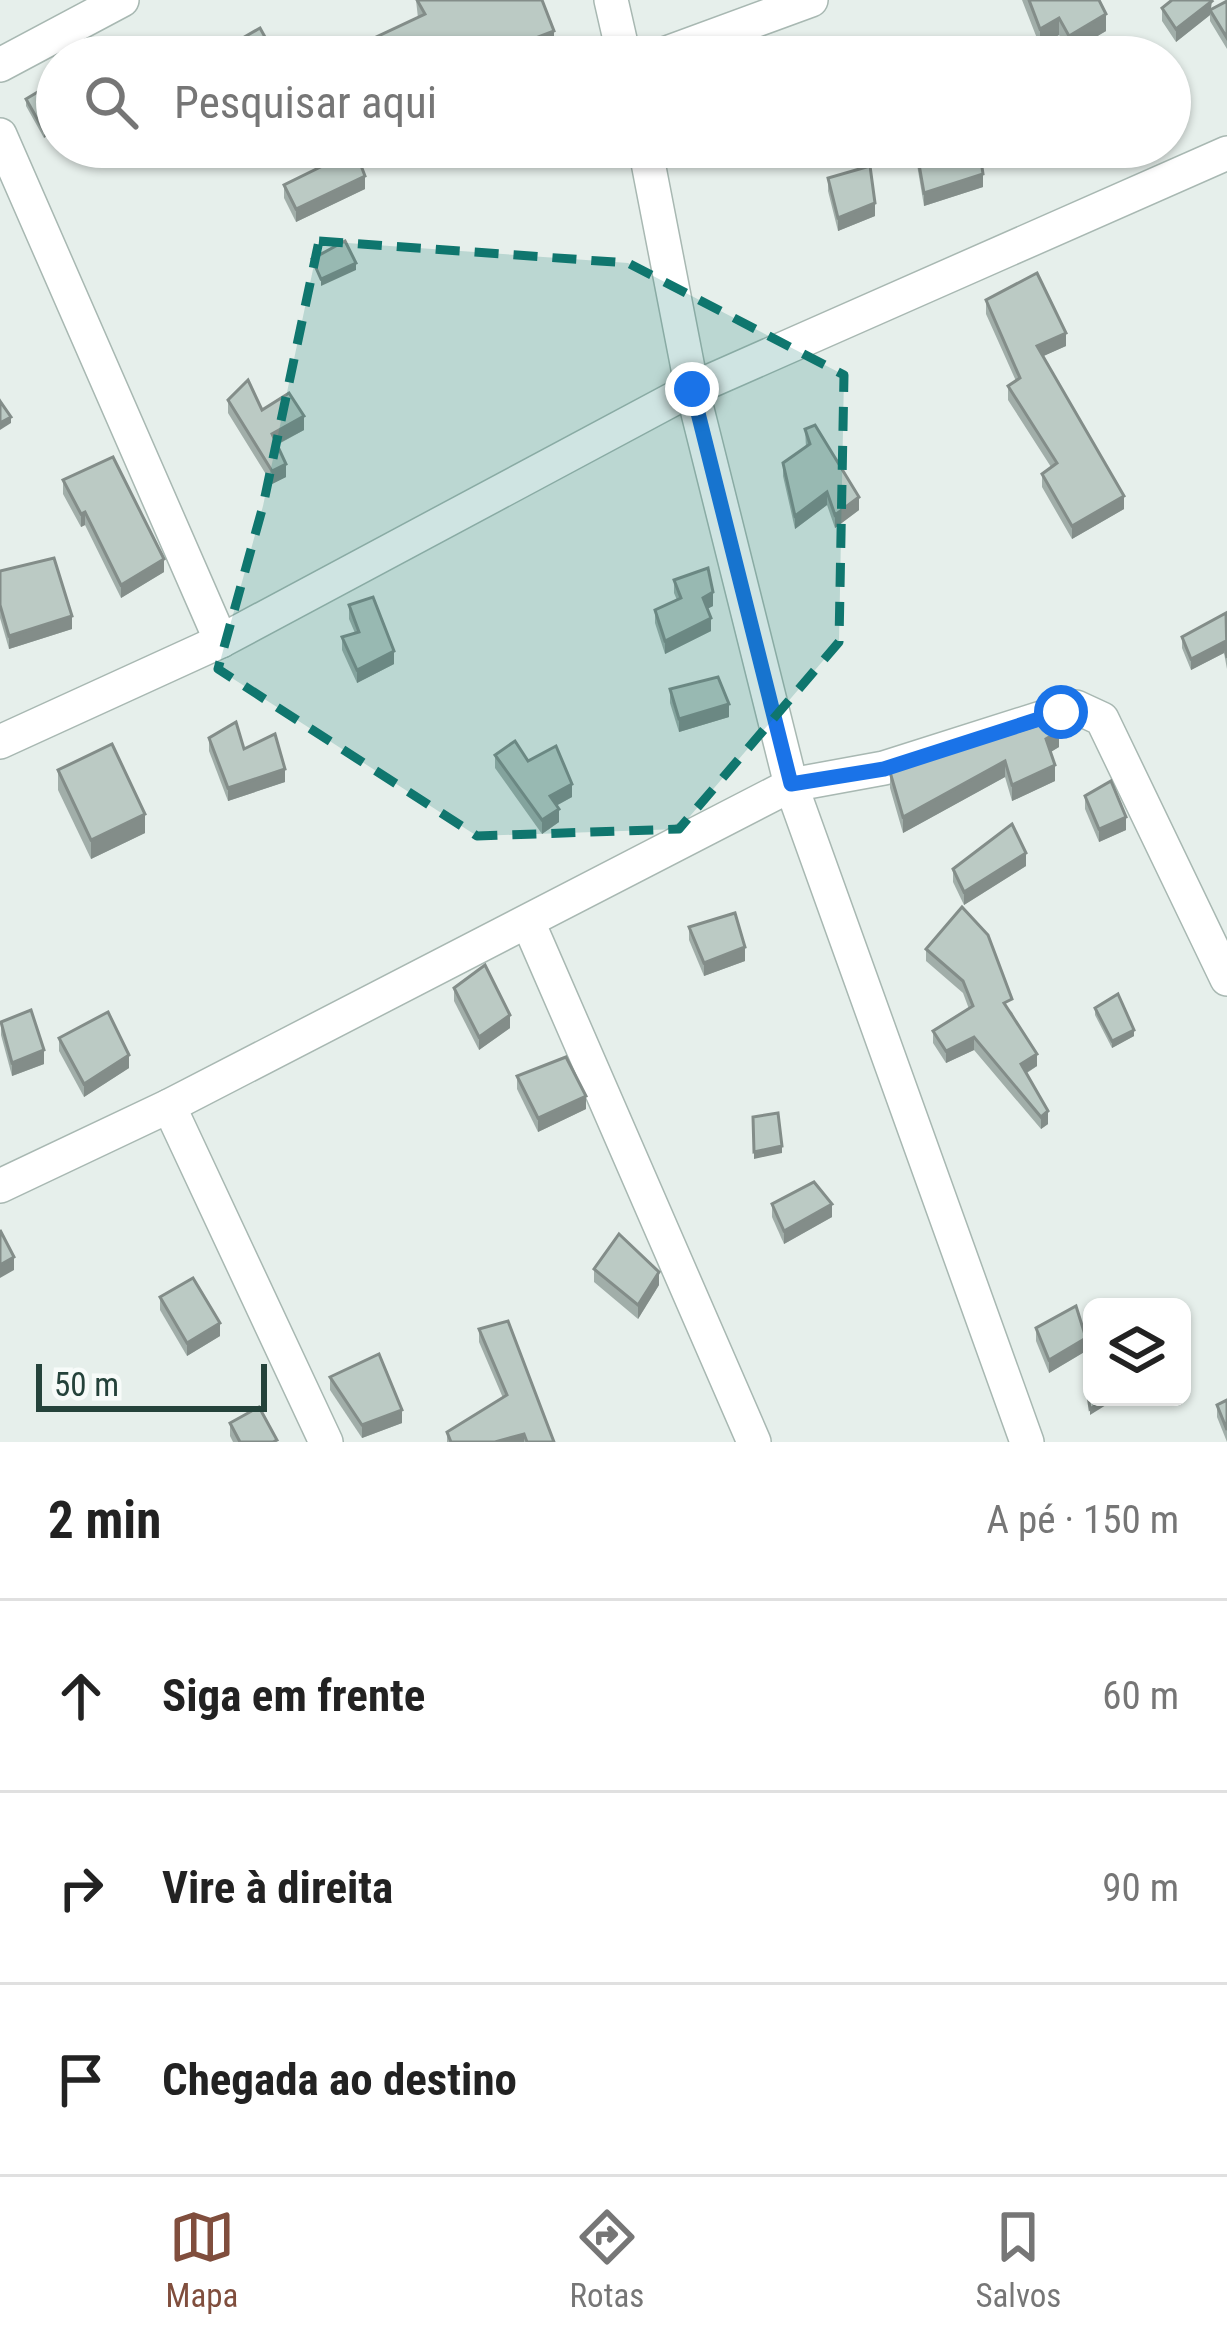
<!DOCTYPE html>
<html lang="pt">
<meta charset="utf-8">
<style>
:root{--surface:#fff;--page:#f2f2f2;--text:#222;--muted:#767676;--line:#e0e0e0;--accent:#804e3d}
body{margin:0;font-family:"Roboto Condensed",sans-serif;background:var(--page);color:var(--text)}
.controls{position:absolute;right:36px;bottom:36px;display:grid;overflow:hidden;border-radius:18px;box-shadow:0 3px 9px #0004}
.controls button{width:108px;height:108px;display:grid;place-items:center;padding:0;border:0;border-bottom:3px solid var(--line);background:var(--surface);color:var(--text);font:60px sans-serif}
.scale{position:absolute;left:36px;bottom:30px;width:231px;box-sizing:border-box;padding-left:12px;border:6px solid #24423a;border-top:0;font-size:33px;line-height:42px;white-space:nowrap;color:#24423a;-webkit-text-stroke:9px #f7fbf9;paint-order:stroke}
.stop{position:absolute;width:36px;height:36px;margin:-27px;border:9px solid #1a73e8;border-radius:50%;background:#fff}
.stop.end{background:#1a73e8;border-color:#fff;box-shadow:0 3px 12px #0008}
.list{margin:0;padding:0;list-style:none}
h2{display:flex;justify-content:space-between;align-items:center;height:156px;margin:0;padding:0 48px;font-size:51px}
h2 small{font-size:39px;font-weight:400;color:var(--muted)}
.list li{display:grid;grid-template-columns:78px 1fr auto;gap:36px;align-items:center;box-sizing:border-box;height:192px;padding:0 48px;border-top:3px solid var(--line)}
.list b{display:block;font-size:45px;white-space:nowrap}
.list em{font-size:39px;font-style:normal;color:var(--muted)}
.icon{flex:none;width:66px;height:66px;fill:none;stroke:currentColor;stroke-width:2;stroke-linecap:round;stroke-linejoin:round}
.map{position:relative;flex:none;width:1227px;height:1442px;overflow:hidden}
.search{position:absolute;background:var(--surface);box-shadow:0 3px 9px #0004;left:36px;right:36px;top:36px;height:132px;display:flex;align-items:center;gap:30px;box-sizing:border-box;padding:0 42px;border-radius:66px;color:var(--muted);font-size:45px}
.sheet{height:732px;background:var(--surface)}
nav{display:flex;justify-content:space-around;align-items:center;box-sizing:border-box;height:168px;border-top:3px solid var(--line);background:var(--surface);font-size:33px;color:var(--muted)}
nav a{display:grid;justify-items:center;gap:6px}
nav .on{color:var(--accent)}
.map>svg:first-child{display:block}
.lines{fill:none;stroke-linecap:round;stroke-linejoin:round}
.street-casing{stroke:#a8b8b2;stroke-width:36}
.street{stroke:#fff;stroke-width:33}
.wall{fill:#a1aea9}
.shaded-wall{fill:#838d89}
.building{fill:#bbcac4;stroke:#838d89;stroke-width:3}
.route{stroke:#1a73e8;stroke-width:15}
.marked{fill:#0f766e;fill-opacity:0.2;stroke:#0f766e;stroke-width:9;stroke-dasharray:24 15;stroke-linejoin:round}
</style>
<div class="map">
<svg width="1227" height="1442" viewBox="0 0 1227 1442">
<rect width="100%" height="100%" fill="#e6efeb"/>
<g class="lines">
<g class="street-casing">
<g id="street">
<path d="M 611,0 L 624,57"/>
<path d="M 656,57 L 811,0"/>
<path d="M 0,65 L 122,0"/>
<path d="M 0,135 L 221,641"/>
<path d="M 645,147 L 692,389 L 791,785 L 1027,1442"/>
<path d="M 0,742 L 221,641 L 692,389 L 1227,153"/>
<path d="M 528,922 L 754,1442"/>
<path d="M 169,1106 L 326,1442"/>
<path d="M 0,1186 L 169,1106 L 791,785 L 884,768 L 1076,707 L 1102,719 L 1227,979"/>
</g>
</g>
<use href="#street" class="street"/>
</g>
<g class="wall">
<path d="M 416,0 L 554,46 L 527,57 L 338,57 L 338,55 L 418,18 Z"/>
<path d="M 1022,0 L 1099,0 L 1106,31 L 1069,53 L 1059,35 L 1040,46 Z"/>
<path d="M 1227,1 L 1227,49 L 1210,21 L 1210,15 L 1176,42 L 1162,21 L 1162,8 L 1212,9 Z"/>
<path d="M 46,87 L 44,138 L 26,106 L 26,99 Z"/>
<path d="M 914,147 L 979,147 L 983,187 L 924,206 Z"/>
<path d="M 828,178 L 875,216 L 838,231 L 828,191 Z"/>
<path d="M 284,185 L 365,189 L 296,222 L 284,198 Z"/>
<path d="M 986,300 L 1066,346 L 1043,356 L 1124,509 L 1072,539 L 1042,487 L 1042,474 L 1051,467 L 1008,400 L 1008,386 L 1016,381 L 986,314 Z"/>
<path d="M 228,400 L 262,410 L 304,430 L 277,445 L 286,477 L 272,484 L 228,413 Z"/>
<path d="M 805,429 L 859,510 L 835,528 L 827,505 L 795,529 L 783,476 L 783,463 L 806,447 Z"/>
<path d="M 63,480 L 164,572 L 121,598 L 85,525 L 81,527 L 63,494 Z"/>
<path d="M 0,571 L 72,629 L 9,649 L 0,618 Z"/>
<path d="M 674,580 L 713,606 L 707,609 L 711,631 L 665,654 L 655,623 L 655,610 L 677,600 L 674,593 Z"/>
<path d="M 349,605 L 394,664 L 357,683 L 342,650 L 342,637 L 355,633 L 349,619 Z"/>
<path d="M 1227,616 L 1227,669 L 1224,653 L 1191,670 L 1182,648 L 1182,637 Z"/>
<path d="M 670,689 L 729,717 L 679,732 L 670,703 Z"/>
<path d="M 1068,737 L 1059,739 L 1059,747 L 1050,752 L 1055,781 L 1012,801 L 1005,777 L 903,833 L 890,788 L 890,772 Z"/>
<path d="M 209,738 L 285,782 L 228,801 L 209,751 Z"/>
<path d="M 495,755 L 528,761 L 572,797 L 556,806 L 559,822 L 542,834 L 495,768 Z"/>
<path d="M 58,770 L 145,833 L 91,859 L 58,790 Z"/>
<path d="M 1085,796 L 1126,830 L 1099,842 L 1085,809 Z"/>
<path d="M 1026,866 L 964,905 L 953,882 L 953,869 Z"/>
<path d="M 689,927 L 745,961 L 704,976 L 689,940 Z"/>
<path d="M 926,949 L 1012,1012 L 1037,1066 L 1027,1073 L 1048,1124 L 1041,1129 L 974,1050 L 946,1063 L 933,1043 L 933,1031 L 969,1009 L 963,993 L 926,961 Z"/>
<path d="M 454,988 L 510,1028 L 479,1050 L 454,1001 Z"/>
<path d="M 1095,1008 L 1134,1036 L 1112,1048 L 1095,1015 Z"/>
<path d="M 1,1022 L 44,1064 L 12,1076 L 1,1035 Z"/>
<path d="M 59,1038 L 129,1068 L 84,1097 L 59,1051 Z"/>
<path d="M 517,1076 L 586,1109 L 538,1132 L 517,1089 Z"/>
<path d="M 772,1204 L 832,1217 L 784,1244 L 772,1217 Z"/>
<path d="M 594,1269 L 659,1285 L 638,1319 L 594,1282 Z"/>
<path d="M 160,1297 L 220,1336 L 187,1356 L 160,1310 Z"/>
<path d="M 1036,1328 L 1086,1351 L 1049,1373 L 1036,1341 Z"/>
<path d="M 479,1329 L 554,1442 L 447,1442 L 447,1432 L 503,1398 L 479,1342 Z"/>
<path d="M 330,1377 L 402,1423 L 362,1438 L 330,1390 Z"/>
<path d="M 1227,1400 L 1227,1442 L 1217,1417 L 1217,1405 Z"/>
<path d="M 230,1423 L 277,1442 L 233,1442 L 230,1436 Z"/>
</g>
<g class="shaded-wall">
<path d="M 1212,1 L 1210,15 L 1176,42 L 1176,29 Z"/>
<path d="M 1106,14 L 1106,31 L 1069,53 L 1069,36 Z"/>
<path d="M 1059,18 L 1059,35 L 1040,46 L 1040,29 Z"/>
<path d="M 554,31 L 554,46 L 527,57 L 502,57 L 502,51 Z"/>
<path d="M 500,45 L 500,57 L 481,57 Z"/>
<path d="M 57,123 L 57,130 L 44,138 L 44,131 Z"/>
<path d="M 983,174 L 983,187 L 924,206 L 924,193 Z"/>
<path d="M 365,176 L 365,189 L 296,222 L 296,209 Z"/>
<path d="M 875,203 L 875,216 L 838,231 L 838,218 Z"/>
<path d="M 356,263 L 356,270 L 321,286 L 321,279 Z"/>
<path d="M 1066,333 L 1066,346 L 1037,359 L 1037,346 Z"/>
<path d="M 304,416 L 304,430 L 272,447 L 272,434 Z"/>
<path d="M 11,417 L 11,423 L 0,430 L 0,423 Z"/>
<path d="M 286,464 L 286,477 L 272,484 L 272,471 Z"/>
<path d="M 827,492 L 827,505 L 795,529 L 795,516 Z"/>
<path d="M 1124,496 L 1124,509 L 1072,539 L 1072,526 Z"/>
<path d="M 859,497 L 859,510 L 835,528 L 835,515 Z"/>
<path d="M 85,512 L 85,525 L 81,527 L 81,514 Z"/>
<path d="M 164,559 L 164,572 L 121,598 L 121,585 Z"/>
<path d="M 713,592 L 713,606 L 703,611 L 703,598 Z"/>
<path d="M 72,616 L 72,629 L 9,649 L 9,636 Z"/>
<path d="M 711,618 L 711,631 L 665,654 L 665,641 Z"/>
<path d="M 1224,642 L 1224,653 L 1191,670 L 1191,659 Z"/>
<path d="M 394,651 L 394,664 L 357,683 L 357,670 Z"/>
<path d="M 729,704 L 729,717 L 679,732 L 679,719 Z"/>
<path d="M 1068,720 L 1068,737 L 1059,739 L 1059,747 L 1046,755 L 1046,739 L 1056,724 Z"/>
<path d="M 1005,761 L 1005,777 L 903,833 L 903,817 Z"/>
<path d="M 1055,765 L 1055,781 L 1012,801 L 1012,785 Z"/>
<path d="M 285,769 L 285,782 L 228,801 L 228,788 Z"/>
<path d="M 572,784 L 572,797 L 550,809 L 550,796 Z"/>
<path d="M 559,809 L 559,822 L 542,834 L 542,820 Z"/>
<path d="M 145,814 L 145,833 L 91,859 L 91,840 Z"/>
<path d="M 1126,817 L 1126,830 L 1099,842 L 1099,829 Z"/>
<path d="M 1026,853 L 1026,866 L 964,905 L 964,892 Z"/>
<path d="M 745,947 L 745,961 L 704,976 L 704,963 Z"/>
<path d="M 510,1015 L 510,1028 L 479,1050 L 479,1037 Z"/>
<path d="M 1134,1030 L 1134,1036 L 1112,1048 L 1112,1041 Z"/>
<path d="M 974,1037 L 974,1050 L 946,1063 L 946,1051 Z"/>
<path d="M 44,1050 L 44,1064 L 12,1076 L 12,1063 Z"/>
<path d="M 1037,1054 L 1037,1066 L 1021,1076 L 1021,1064 Z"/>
<path d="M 129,1055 L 129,1068 L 84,1097 L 84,1084 Z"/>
<path d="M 586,1096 L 586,1109 L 538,1132 L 538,1118 Z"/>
<path d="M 1048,1111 L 1048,1124 L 1041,1129 L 1041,1117 Z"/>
<path d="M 782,1146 L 782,1153 L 754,1159 L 754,1152 Z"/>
<path d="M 832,1204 L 832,1217 L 784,1244 L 784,1231 Z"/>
<path d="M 14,1257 L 14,1270 L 0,1278 L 0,1265 Z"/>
<path d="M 659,1272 L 659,1285 L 638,1319 L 638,1305 Z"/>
<path d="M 220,1323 L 220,1336 L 187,1356 L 187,1343 Z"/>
<path d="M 1086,1338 L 1086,1351 L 1049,1373 L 1049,1360 Z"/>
<path d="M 1108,1397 L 1119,1397 L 1090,1415 L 1090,1409 Z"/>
<path d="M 402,1410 L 402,1423 L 362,1438 L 362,1425 Z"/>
<path d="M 524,1434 L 524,1442 L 495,1442 Z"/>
</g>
<g class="building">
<path d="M 417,0 L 542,0 L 554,31 L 502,51 L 500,45 L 481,57 L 340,57 L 338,55 L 425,14 Z"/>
<path d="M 1029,0 L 1099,0 L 1106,14 L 1069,36 L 1059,18 L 1040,29 Z"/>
<path d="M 1172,0 L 1211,0 L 1212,1 L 1176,29 L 1162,8 Z"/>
<path d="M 1227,1 L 1227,38 L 1210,10 Z"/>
<path d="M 260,28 L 276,57 L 242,57 L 234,43 Z"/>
<path d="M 46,87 L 57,107 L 57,123 L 44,131 L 26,99 Z"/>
<path d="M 916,147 L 979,147 L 983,174 L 924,193 Z"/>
<path d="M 355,150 L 365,176 L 296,209 L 284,185 Z"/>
<path d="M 870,166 L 875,203 L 838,218 L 828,178 Z"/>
<path d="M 345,241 L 356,263 L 321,279 L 312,259 Z"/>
<path d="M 1037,273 L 1066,333 L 1037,346 L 1124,496 L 1072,526 L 1042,474 L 1057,463 L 1008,386 L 1020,378 L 986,300 Z"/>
<path d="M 248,380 L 262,410 L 289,393 L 304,416 L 272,434 L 286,464 L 272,471 L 228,400 Z"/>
<path d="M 0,401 L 11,417 L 0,423 Z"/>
<path d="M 815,425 L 859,497 L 835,515 L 827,492 L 795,516 L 783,463 L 810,444 L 805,429 Z"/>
<path d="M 113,457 L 164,559 L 121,585 L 85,512 L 81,514 L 63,480 Z"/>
<path d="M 54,558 L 72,616 L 9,636 L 0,605 L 0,571 Z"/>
<path d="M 708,568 L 713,592 L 703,598 L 711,618 L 665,641 L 655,610 L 681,598 L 674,580 Z"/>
<path d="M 373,597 L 394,651 L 357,670 L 342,637 L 359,632 L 349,605 Z"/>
<path d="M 1226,613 L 1227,658 L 1224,642 L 1191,659 L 1182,637 Z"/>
<path d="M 718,677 L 729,704 L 679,719 L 670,689 Z"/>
<path d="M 1067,716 L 1068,720 L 1056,724 L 1059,731 L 1046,739 L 1055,765 L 1012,785 L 1005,761 L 903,817 L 890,772 Z"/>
<path d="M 236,722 L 244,749 L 275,734 L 285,769 L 228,788 L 209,738 Z"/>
<path d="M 515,741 L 528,761 L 556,746 L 572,784 L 550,796 L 559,809 L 542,820 L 495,755 Z"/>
<path d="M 112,744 L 145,814 L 91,840 L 58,770 Z"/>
<path d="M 1111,781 L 1126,817 L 1099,829 L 1085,796 Z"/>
<path d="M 1012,824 L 1026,853 L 964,892 L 953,869 Z"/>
<path d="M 962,907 L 988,935 L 1012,999 L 1004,1003 L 1037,1054 L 1021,1064 L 1048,1111 L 1041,1117 L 974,1037 L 946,1051 L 933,1031 L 973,1006 L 963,981 L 926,949 Z"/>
<path d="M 735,913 L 745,947 L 704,963 L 689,927 Z"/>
<path d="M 485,965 L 510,1015 L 479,1037 L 454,988 Z"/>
<path d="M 1118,994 L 1134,1030 L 1112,1041 L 1095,1008 Z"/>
<path d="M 31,1010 L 44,1050 L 12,1063 L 1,1022 Z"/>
<path d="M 108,1012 L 129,1055 L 84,1084 L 59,1038 Z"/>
<path d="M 566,1057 L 586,1096 L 538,1118 L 517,1076 Z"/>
<path d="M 778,1113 L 782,1146 L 754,1152 L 753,1117 Z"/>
<path d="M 814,1182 L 832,1204 L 784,1231 L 772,1204 Z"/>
<path d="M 0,1230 L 14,1257 L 0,1265 Z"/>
<path d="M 619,1234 L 659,1272 L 638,1305 L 594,1269 Z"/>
<path d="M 193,1278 L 220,1323 L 187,1343 L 160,1297 Z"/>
<path d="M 1076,1306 L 1086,1338 L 1049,1360 L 1036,1328 Z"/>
<path d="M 508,1321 L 554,1442 L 527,1442 L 524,1434 L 495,1442 L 451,1442 L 447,1432 L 507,1395 L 479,1329 Z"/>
<path d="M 379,1354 L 402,1410 L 362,1425 L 330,1377 Z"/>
<path d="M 1092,1380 L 1092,1397 L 1108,1397 L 1090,1409 L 1086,1382 Z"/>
<path d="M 1227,1400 L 1227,1430 L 1217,1405 Z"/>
<path d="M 259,1407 L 277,1440 L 273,1442 L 240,1442 L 230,1423 Z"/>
</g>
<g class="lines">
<path class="route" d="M 692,389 L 791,784 L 884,769 L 1061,712"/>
</g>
<path class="marked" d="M 319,241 L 628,263 L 844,375 L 839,642 L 679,829 L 477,836 L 218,669 L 263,506 Z"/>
</svg>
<div class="controls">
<button><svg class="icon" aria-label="layers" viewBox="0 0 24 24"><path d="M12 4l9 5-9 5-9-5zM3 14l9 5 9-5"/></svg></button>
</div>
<div class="scale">50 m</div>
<div class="stop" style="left:1061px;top:712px"></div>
<div class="stop end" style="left:692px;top:389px"></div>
<div class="search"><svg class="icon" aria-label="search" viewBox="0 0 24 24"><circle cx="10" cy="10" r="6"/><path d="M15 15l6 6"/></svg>Pesquisar aqui</div>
</div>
<section class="sheet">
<h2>2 min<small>A pé · 150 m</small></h2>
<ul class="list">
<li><svg class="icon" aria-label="ahead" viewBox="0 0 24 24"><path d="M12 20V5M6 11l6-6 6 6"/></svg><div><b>Siga em frente</b></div><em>60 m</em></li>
<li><svg class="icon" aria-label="right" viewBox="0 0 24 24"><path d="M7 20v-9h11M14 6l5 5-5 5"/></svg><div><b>Vire à direita</b></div><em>90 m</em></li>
<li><svg class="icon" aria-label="arrive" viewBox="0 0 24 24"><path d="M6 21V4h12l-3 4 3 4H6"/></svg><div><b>Chegada ao destino</b></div></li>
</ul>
</section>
<nav>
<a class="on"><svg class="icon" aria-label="map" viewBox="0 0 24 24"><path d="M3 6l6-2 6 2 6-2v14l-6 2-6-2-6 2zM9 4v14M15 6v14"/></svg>Mapa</a>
<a><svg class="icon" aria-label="directions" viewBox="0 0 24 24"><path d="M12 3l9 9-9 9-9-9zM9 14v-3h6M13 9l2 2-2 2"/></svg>Rotas</a>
<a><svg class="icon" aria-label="saved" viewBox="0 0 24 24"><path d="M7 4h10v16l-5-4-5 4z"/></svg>Salvos</a>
</nav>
